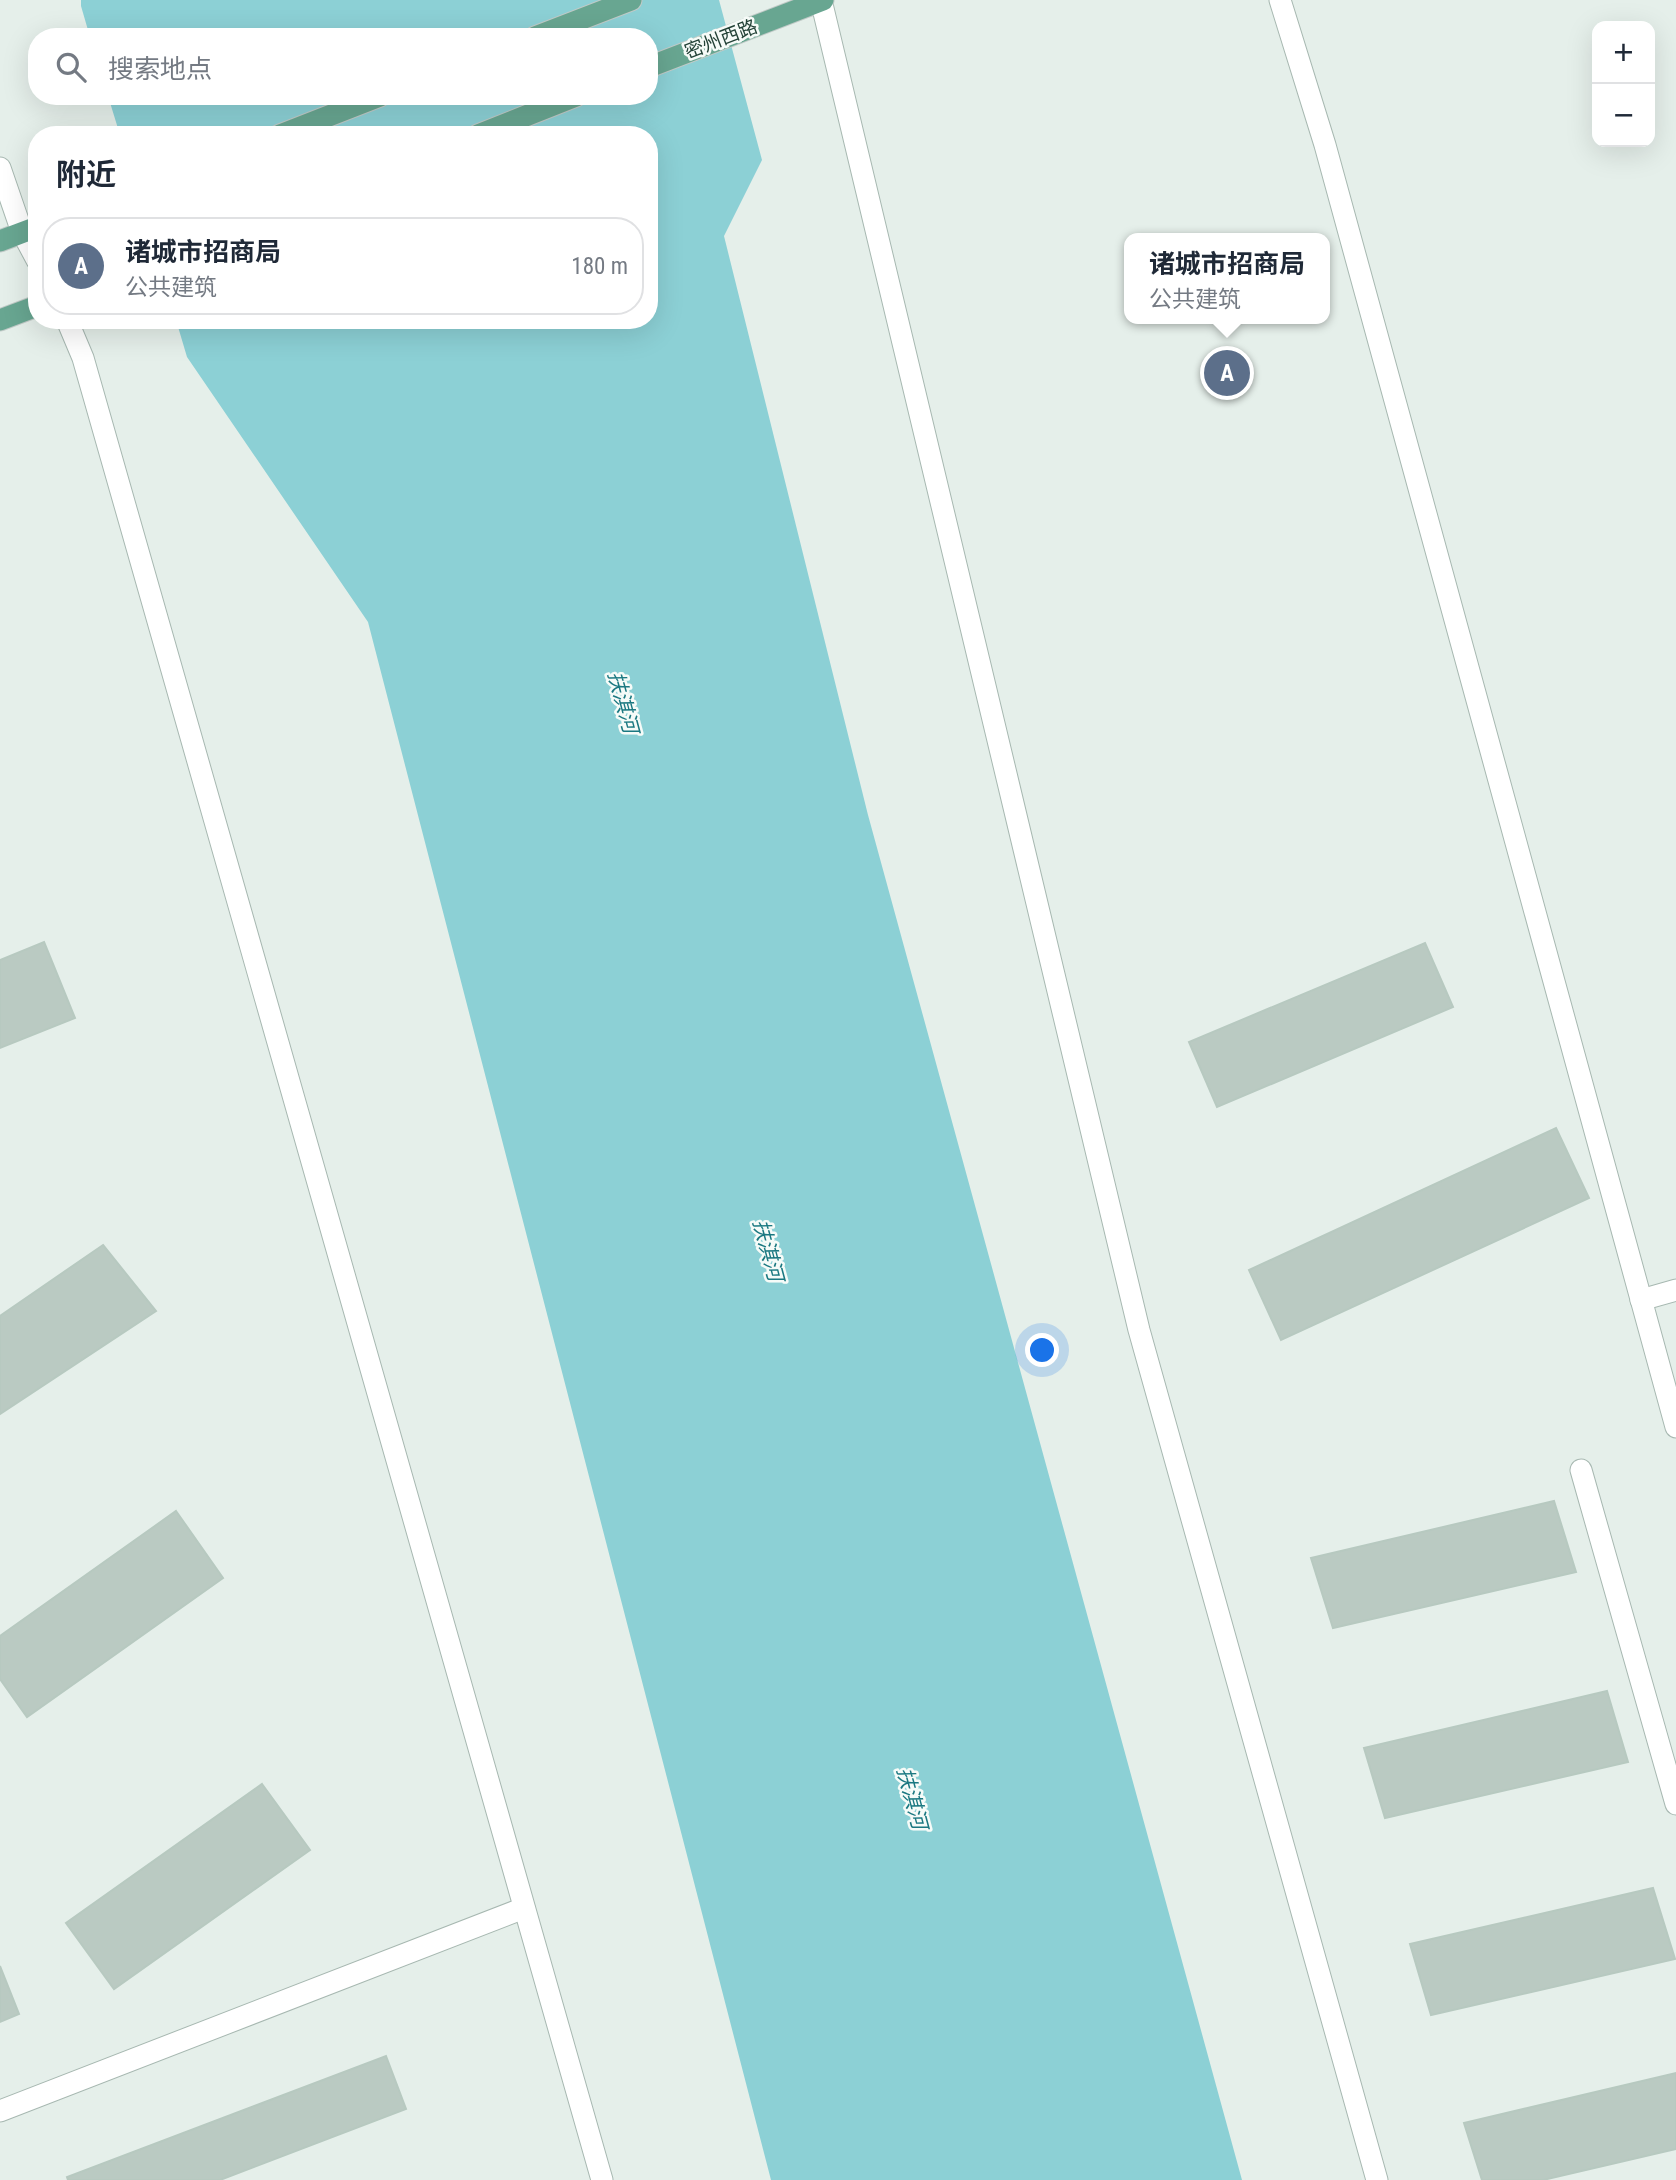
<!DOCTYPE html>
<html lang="zh">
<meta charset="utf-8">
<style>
:root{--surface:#fff;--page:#f6f6f7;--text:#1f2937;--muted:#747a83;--line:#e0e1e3;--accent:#804b47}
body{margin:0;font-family:"Roboto Condensed","Noto Sans SC",sans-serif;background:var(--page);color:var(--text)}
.controls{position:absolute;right:21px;top:21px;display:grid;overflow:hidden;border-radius:14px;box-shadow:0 7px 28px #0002}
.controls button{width:63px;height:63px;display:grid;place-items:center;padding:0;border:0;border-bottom:2px solid var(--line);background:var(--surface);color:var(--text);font:35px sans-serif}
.you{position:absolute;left:1043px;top:1351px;width:24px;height:24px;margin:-18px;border:5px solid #fff;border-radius:50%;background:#1a73e8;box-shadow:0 0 0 10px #1a73e833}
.badge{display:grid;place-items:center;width:46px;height:46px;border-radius:50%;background:var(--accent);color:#fff;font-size:23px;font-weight:700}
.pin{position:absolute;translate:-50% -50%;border:4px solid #fff;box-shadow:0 2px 7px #0006}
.popup{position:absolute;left:1124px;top:233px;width:206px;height:91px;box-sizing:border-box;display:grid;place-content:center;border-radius:14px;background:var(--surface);filter:drop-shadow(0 2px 5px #0005);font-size:23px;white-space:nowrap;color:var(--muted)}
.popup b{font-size:26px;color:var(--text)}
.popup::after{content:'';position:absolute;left:50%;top:100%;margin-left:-14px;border:14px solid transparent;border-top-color:var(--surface)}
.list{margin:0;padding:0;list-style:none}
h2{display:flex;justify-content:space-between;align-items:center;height:91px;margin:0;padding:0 28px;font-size:30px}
h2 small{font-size:23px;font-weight:400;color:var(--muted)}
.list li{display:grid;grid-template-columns:46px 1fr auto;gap:21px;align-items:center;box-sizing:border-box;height:98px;margin:0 14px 14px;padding:0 14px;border:2px solid var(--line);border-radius:28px}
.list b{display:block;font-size:26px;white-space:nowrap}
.list p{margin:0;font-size:23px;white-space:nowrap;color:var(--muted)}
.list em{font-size:23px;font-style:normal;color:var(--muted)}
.icon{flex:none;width:38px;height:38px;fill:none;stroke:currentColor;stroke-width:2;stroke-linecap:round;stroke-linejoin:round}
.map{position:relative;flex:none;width:1676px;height:2180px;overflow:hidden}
.search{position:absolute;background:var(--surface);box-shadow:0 7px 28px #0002;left:28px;top:28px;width:630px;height:77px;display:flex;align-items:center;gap:18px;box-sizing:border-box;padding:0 24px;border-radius:28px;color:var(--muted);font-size:26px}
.panel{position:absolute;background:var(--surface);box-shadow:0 7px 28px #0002;left:28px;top:126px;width:630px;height:203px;border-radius:28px}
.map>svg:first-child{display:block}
.water{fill:#8cd0d5}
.building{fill:#bacac2;stroke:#b7c9c0;stroke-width:2}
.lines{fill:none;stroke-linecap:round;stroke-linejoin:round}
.service-casing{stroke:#a7b8b1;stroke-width:23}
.minor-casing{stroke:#a7b8b1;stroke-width:23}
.tertiary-casing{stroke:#a7b8b1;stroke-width:23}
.primary-casing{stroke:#c1cac7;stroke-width:23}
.service{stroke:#fff;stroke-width:21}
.minor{stroke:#fff;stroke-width:21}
.tertiary{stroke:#fff;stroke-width:21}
.primary{stroke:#68a691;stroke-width:21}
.labels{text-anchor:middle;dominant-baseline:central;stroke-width:5;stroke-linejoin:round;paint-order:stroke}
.street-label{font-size:19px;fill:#234237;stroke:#f6fbf8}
.water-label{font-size:21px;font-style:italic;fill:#1a7881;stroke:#f6fbf8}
</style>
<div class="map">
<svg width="1676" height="2180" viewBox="0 0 1676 2180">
<rect width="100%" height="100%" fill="#e5efea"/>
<path class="water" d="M 81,0 L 719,0 L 762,160 L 724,236 L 868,815 L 1242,2180 L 771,2180 L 368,622 L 187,357 L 176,320 L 649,320 L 649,135 L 120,135 L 108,96 L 649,96 L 649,37 L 90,37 L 81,6 Z"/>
<g class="building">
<path d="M 44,942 L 75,1018 L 0,1048 L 0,960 Z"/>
<path d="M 1425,943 L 1453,1007 L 1217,1107 L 1189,1042 Z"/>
<path d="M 1556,1128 L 1589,1198 L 1281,1340 L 1249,1270 Z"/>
<path d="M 103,1245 L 156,1311 L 0,1414 L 0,1316 Z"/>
<path d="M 1554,1501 L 1576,1572 L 1333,1628 L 1311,1558 Z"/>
<path d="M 176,1511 L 223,1578 L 27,1717 L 0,1679 L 0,1636 Z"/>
<path d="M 1607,1691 L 1628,1762 L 1385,1818 L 1364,1748 Z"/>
<path d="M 262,1784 L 310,1850 L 114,1989 L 66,1923 Z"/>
<path d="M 1653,1888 L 1675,1959 L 1431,2015 L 1410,1944 Z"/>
<path d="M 0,1966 L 19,2014 L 0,2022 Z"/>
<path d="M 386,2056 L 406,2109 L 220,2180 L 68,2180 L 67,2177 Z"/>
<path d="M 1676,2073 L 1676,2149 L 1543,2180 L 1482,2180 L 1464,2123 Z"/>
</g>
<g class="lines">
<g class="service-casing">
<g id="service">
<path d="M 1280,0 L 1325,145 L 1676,1427"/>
<path d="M 1641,1300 L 1676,1290"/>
<path d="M 1581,1470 L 1676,1804"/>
</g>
</g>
<g class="minor-casing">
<path id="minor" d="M 0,2111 L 524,1908"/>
</g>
<g class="tertiary-casing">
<g id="tertiary">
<path d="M 821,0 L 1139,1330 L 1377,2180"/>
<path d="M 0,168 L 22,232 L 37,260"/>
<path d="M 67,320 L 83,358 L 602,2180"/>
</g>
</g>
<g class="primary-casing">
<g id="primary">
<path d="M 535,37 L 631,0"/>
<path d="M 649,67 L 823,0"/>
<path d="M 280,135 L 380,96"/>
<path d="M 478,135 L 576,96"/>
<path d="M 0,241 L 37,227"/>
<path d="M 0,320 L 37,306"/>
</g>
</g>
<use href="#service" class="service"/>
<use href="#minor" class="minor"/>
<use href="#tertiary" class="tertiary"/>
<use href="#primary" class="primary"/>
</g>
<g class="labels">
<g class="street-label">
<text transform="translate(721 39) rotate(-21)">密州西路</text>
</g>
<g class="water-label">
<text transform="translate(623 702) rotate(75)">扶淇河</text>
<text transform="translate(768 1250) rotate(75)">扶淇河</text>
<text transform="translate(912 1798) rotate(75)">扶淇河</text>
</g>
</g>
</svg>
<div class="controls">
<button>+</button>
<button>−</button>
</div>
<div class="you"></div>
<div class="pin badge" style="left:1227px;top:373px;background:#5c6f8a">A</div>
<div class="popup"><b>诸城市招商局</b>公共建筑</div>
<div class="search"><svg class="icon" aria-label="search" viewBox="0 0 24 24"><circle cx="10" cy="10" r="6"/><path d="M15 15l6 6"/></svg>搜索地点</div>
<section class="panel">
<h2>附近<small></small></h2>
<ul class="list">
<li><span class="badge" style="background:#5c6f8a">A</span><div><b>诸城市招商局</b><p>公共建筑</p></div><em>180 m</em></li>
</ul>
</section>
</div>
